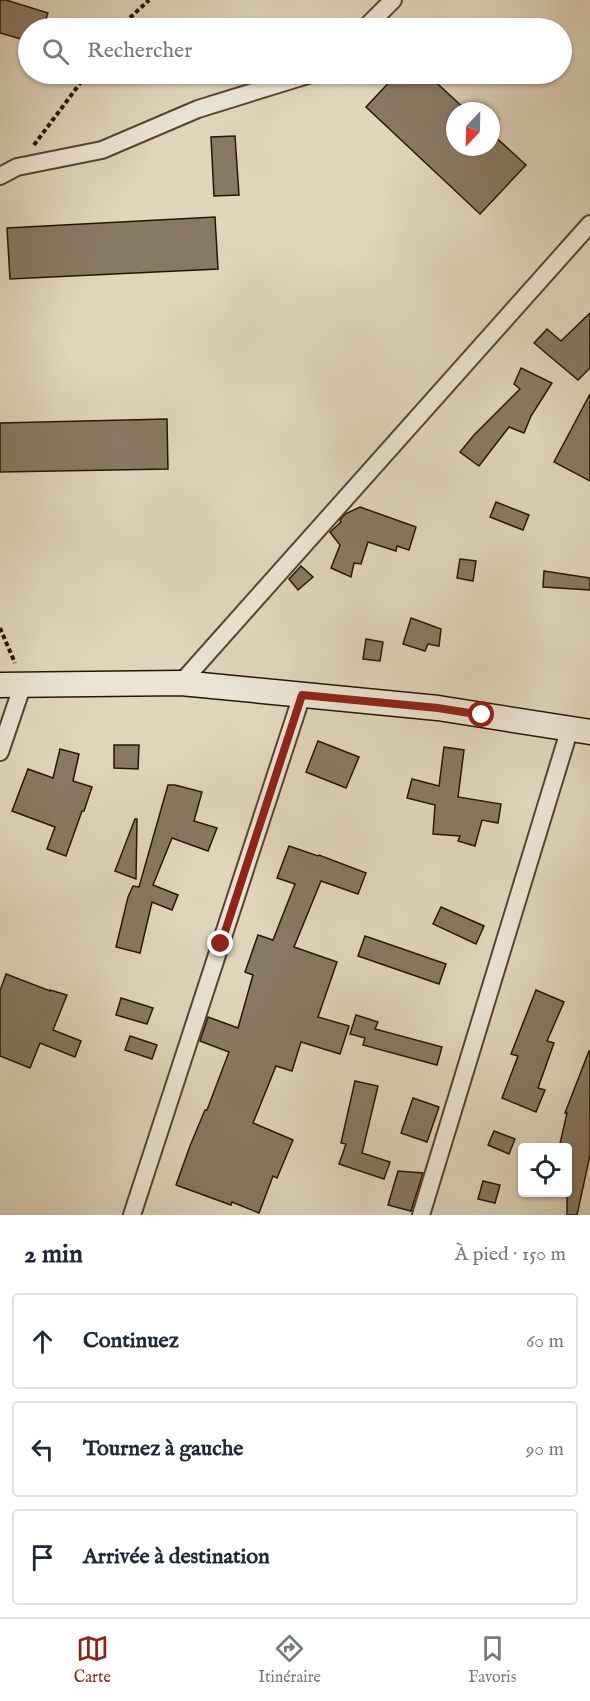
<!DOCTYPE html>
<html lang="fr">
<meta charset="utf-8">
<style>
:root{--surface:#fff;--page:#f2f2f3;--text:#1f2937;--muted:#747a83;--line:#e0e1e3;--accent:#8f2418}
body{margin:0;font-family:"IM FELL English",serif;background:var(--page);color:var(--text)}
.controls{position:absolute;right:18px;bottom:18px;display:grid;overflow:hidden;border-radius:6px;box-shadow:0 2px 4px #0004}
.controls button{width:54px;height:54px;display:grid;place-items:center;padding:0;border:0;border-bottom:2px solid var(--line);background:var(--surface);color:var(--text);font:30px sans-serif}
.compass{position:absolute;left:446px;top:102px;width:54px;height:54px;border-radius:50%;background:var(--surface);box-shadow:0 2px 4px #0004;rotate:202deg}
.stop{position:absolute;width:18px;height:18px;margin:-14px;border:4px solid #8f2418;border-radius:50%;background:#fff}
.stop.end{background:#8f2418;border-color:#fff;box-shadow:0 2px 6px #0008}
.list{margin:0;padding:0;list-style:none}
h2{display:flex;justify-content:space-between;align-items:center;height:78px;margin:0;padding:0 24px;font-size:26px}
h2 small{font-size:20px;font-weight:400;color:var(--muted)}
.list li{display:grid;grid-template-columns:39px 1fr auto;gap:18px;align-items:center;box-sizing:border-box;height:96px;margin:0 12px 12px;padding:0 12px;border:2px solid var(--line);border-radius:6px}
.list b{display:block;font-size:22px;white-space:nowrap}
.list em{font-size:20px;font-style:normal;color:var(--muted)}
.icon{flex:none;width:33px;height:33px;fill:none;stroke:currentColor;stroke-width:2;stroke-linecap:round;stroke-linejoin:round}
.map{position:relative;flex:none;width:590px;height:1215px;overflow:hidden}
.search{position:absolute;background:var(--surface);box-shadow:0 2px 4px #0004;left:18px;right:18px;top:18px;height:66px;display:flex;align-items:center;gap:15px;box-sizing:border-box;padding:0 21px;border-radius:33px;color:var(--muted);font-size:22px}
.sheet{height:402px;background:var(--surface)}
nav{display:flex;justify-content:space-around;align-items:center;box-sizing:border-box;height:84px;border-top:2px solid var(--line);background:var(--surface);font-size:16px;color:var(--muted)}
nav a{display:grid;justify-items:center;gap:3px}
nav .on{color:var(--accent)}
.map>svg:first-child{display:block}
.building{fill:#887963;stroke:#291402;stroke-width:1.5}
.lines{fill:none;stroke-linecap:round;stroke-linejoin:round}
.street-casing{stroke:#574430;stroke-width:20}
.secondary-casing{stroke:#291402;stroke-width:27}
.path{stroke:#291402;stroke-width:4;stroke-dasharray:4.5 3;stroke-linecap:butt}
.street{stroke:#ebe4d3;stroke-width:16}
.secondary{stroke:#ebe4d3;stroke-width:24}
.route{stroke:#8f2418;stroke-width:8}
</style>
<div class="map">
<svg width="590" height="1215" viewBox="0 0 590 1215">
<rect width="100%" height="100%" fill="#e0d6bc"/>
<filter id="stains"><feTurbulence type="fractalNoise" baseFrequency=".00333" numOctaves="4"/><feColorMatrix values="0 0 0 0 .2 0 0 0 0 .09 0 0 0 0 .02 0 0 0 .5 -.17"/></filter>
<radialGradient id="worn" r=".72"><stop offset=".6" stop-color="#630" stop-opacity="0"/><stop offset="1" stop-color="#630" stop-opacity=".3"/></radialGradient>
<g class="building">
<path d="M 0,0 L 6,0 L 48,13 L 43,28 L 28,28 L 28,41 L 0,33 Z"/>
<path d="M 397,74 L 427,74 L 467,111 L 455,111 L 455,147 L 491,147 L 491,133 L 526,165 L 480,214 L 366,107 Z"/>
<path d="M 235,136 L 239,195 L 214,196 L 211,137 Z"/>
<path d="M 215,217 L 218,269 L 10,279 L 7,228 Z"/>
<path d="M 590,313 L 590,368 L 578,380 L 534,343 L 547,329 L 561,341 Z"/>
<path d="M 521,368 L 552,383 L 531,416 L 524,433 L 509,427 L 479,466 L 460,452 L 474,435 L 520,389 L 514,384 Z"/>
<path d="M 590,394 L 590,481 L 554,462 Z"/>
<path d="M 167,419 L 168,469 L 0,472 L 0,423 Z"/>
<path d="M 496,502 L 529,515 L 523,530 L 490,517 Z"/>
<path d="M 360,507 L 416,527 L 409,550 L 397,546 L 396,551 L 368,542 L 361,564 L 354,563 L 351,577 L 331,568 L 340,545 L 330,532 L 341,522 L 340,520 L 345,514 Z"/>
<path d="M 460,559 L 476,561 L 473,581 L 457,578 Z"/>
<path d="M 301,566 L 313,577 L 298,590 L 289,579 Z"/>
<path d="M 544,571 L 590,578 L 590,590 L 543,587 Z"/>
<path d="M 411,618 L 441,629 L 439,646 L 428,644 L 425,651 L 403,644 Z"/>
<path d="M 366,639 L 383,642 L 380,661 L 363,659 Z"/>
<path d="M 318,741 L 359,757 L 346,788 L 306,772 Z"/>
<path d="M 114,745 L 139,745 L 138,769 L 114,768 Z"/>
<path d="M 444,747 L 464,750 L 458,797 L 501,804 L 498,823 L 482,820 L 475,846 L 458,841 L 460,836 L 433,834 L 435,805 L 407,798 L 412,779 L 439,786 Z"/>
<path d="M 60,749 L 79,754 L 73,781 L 92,787 L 84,811 L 82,811 L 66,856 L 47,849 L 55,827 L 12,811 L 28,769 L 53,778 Z"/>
<path d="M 168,785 L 175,785 L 202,792 L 194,821 L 217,828 L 208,851 L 172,838 L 153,885 L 178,895 L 172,910 L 152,902 L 140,953 L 116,947 L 128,897 L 133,886 L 139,887 Z"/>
<path d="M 135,819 L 137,819 L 136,879 L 115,871 Z"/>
<path d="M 289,846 L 318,856 L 319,855 L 366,873 L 358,894 L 321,881 L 294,947 L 337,962 L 318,1017 L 349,1026 L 340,1054 L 301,1042 L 292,1071 L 276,1066 L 253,1123 L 293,1140 L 277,1178 L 273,1176 L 259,1213 L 232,1202 L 231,1205 L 176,1185 L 190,1146 L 205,1110 L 207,1110 L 229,1052 L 200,1041 L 208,1017 L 238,1028 L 253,975 L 245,972 L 258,935 L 273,940 L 295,884 L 277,878 Z"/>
<path d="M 441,907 L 484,926 L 476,944 L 433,924 Z"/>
<path d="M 365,936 L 446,964 L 439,984 L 358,956 Z"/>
<path d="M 6,974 L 50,991 L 50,990 L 67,995 L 53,1030 L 81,1041 L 75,1057 L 40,1043 L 30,1068 L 0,1056 L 0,991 Z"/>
<path d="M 536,990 L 564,1002 L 547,1041 L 554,1043 L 538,1088 L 545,1090 L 536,1112 L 502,1098 L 518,1056 L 511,1054 Z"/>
<path d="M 121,998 L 153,1008 L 147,1024 L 116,1015 Z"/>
<path d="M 356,1015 L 378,1022 L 375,1029 L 442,1047 L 437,1065 L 363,1045 L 365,1038 L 350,1034 Z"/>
<path d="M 130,1036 L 157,1045 L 152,1059 L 125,1050 Z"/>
<path d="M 589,1051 L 590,1051 L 590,1155 L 577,1215 L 567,1215 L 567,1148 L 559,1148 L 567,1113 L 565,1113 Z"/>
<path d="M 355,1081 L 378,1086 L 362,1153 L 390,1162 L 384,1179 L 339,1164 L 346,1144 L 341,1143 Z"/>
<path d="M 413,1098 L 439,1107 L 427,1142 L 401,1133 Z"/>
<path d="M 494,1131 L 515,1139 L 509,1154 L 488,1145 Z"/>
<path d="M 398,1171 L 423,1173 L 411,1211 L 388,1205 Z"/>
<path d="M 483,1181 L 500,1185 L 495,1203 L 478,1199 Z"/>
</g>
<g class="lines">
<g class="street-casing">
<g id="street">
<path d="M 365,28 L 393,0"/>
<path d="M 0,176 L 17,167 L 102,150 L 198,109 L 311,74"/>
<path d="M 181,683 L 590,224"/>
<path d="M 0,752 L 23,684"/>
<path d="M 132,1215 L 302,695"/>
<path d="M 421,1215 L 570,728"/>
</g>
</g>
<g class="secondary-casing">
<path id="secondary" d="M 0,685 L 181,683 L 438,708 L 590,732"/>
</g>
<g class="path">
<path d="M 119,28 L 149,0"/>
<path d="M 34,145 L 87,74"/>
<path d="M 0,628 L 15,663"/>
</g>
<use href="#street" class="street"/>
<use href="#secondary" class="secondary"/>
</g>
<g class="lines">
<path class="route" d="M 221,944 L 302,695 L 438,708 L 482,715"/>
</g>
<rect width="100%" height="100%" filter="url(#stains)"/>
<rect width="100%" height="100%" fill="url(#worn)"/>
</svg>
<div class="controls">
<button><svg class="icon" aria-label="locate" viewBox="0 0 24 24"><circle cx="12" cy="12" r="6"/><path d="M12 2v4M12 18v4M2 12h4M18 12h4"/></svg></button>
</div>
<svg class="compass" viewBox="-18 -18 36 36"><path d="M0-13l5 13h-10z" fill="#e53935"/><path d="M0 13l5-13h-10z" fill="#747a83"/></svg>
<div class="stop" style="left:482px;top:715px"></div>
<div class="stop end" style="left:221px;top:944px"></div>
<div class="search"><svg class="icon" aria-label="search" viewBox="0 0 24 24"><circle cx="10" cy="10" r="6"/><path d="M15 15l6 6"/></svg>Rechercher</div>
</div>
<section class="sheet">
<h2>2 min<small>À pied · 150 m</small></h2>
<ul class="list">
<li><svg class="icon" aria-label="ahead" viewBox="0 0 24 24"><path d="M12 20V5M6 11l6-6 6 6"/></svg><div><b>Continuez</b></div><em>60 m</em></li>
<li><svg class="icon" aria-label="left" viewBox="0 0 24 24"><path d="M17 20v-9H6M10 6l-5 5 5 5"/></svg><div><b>Tournez à gauche</b></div><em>90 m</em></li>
<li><svg class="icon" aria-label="arrive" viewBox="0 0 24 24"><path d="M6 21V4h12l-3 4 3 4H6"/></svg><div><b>Arrivée à destination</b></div></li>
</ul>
</section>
<nav>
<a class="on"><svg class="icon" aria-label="map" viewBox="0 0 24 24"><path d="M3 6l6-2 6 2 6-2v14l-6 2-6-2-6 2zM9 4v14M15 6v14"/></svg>Carte</a>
<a><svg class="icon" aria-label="directions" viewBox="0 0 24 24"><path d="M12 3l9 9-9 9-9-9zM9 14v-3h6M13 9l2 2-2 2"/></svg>Itinéraire</a>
<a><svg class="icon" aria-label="saved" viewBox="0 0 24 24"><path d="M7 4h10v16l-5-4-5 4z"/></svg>Favoris</a>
</nav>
